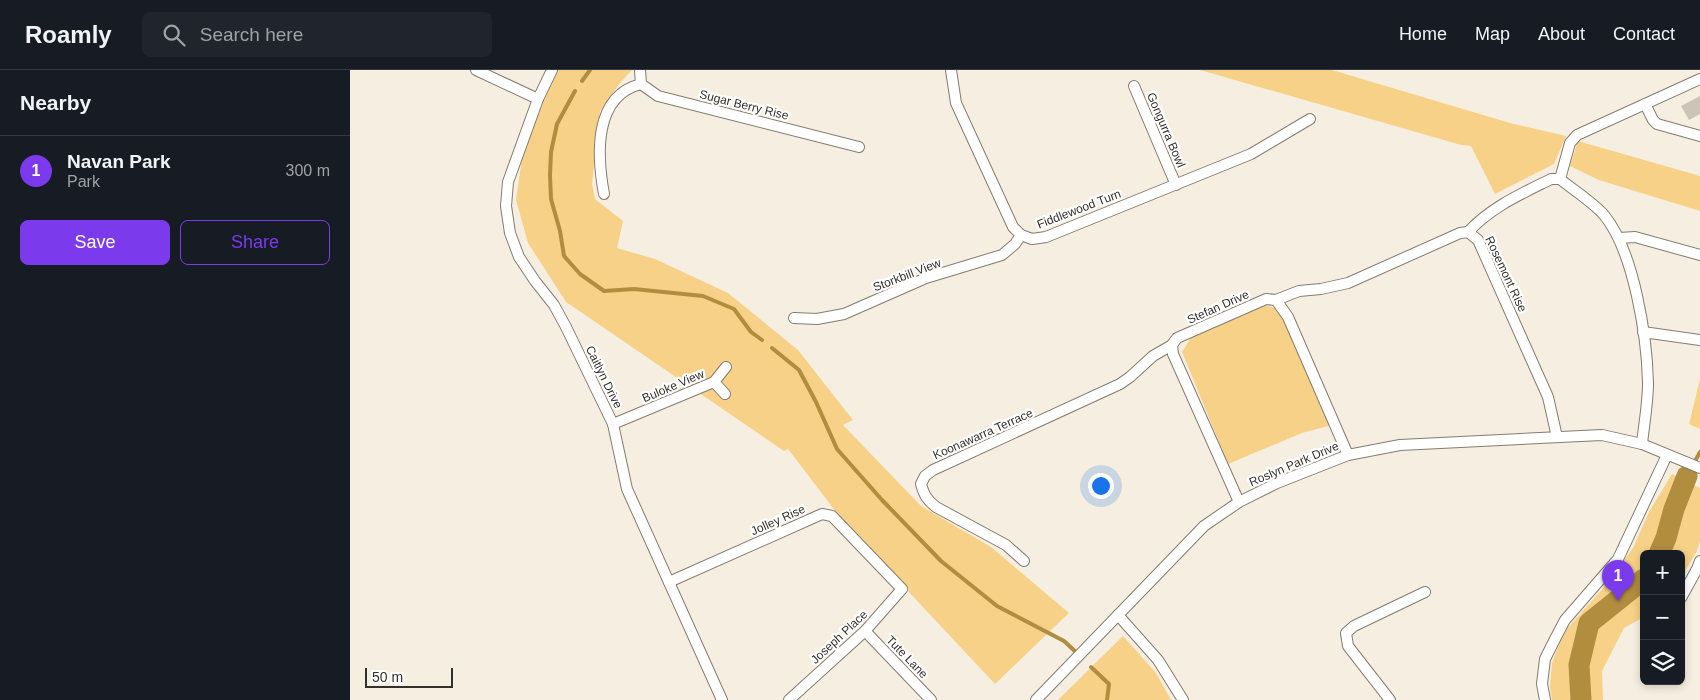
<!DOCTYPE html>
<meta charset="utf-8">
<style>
:root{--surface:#171b24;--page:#20242c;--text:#f1f3f6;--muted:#9ea1a6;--line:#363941;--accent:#7c3aed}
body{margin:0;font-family:Arial,sans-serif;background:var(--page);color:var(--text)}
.controls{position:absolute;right:15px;bottom:15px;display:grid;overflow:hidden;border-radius:8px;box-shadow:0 2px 8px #0003}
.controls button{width:45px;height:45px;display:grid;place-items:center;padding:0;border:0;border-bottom:1px solid var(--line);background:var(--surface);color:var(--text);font:25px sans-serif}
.scale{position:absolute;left:15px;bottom:12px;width:88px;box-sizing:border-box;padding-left:5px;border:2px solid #33302b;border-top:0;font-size:14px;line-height:18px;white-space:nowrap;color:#33302b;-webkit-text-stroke:4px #fff;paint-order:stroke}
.you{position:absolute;left:750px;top:415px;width:18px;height:18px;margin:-12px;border:4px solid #fff;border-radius:50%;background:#1a73e8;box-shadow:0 0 0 8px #1a73e833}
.badge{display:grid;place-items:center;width:32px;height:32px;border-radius:50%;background:var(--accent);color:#fff;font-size:16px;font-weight:700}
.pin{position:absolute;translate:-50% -41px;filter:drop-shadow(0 1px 2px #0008)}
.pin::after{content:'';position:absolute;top:26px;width:18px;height:15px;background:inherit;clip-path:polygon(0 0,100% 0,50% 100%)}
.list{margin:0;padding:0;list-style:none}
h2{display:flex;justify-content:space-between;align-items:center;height:65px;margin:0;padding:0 20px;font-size:21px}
h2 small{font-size:16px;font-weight:400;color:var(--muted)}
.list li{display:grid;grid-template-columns:32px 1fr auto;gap:15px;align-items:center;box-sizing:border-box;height:70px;padding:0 20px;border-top:1px solid var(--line)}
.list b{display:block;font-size:19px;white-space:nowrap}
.list p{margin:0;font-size:16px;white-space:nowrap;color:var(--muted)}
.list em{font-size:16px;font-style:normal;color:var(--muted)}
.actions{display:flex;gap:10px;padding:15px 20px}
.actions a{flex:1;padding:11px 0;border:1px solid var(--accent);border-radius:8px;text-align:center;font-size:18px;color:var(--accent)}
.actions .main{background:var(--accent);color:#fff}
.icon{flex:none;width:28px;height:28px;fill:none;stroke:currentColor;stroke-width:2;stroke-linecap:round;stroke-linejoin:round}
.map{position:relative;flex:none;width:1350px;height:630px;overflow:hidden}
header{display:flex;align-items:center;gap:30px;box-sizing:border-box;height:70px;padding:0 25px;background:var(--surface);border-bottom:1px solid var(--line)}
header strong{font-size:24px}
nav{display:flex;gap:28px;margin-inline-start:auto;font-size:18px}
.search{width:350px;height:45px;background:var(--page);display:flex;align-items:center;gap:12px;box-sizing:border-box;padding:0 18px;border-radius:8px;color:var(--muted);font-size:19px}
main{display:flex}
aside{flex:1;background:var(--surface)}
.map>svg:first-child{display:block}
.green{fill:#f7d187}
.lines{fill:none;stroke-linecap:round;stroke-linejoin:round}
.stream{stroke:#b18d40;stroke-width:4}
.river{stroke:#b18d40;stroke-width:21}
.building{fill:#cbc4b7}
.minor-casing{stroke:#837c70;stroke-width:12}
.minor{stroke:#fff;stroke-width:10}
.labels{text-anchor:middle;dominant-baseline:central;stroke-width:4.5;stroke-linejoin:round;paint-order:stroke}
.street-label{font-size:12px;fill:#33302b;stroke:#fff}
</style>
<header>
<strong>Roamly</strong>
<div class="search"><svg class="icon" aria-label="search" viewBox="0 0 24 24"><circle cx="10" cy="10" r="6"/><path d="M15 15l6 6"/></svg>Search here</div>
<nav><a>Home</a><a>Map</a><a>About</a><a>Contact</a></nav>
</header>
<main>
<aside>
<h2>Nearby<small></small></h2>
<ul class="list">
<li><span class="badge">1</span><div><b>Navan Park</b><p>Park</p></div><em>300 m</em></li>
</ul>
<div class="actions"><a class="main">Save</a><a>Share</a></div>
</aside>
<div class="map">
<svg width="1350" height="630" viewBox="0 0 1350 630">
<rect width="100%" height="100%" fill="#f6efe1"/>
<g class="green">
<path d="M 207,0 L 282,0 L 270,13 L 250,41 L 242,114 L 245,129 L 273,151 L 267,178 L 305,189 L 378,223 L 448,280 L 503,350 L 493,355 L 571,436 L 641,477 L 719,543 L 645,614 L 496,455 L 438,379 L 434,381 L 216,232 L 178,173 L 166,130 L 173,81 Z"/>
<path d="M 850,0 L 982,0 L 1160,53 L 1216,66 L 1204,94 L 1145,124 L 1121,76 L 1111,75 Z"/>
<path d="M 1228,71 L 1350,106 L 1350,141 L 1249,110 L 1220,96 Z"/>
<path d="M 914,235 L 929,239 L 982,355 L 952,363 L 878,394 L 832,282 L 842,266 Z"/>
<path d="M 1350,309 L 1350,359 L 1339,354 Z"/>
<path d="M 1322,404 L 1350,418 L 1350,471 L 1347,481 L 1331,508 L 1331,484 L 1294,484 L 1294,547 L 1274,558 L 1252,601 L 1253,630 L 1202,630 L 1200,618 L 1202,593 L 1214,562 L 1257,514 L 1283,478 L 1299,442 Z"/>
<path d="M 773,566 L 806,603 L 821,630 L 708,630 Z"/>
</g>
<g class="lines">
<g class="stream">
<path d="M 232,11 L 240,0"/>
<path d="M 225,21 L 207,54 L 201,82 L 200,105 L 201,129 L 210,161 L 214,186 L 230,204 L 254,221 L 284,219 L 353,226 L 384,239 L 401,262 L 412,270"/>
<path d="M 422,278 L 449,300 L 466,332 L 487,379 L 532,430 L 591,491 L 647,536 L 714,571 L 728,584"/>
<path d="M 1337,406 L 1350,382"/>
<path d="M 741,597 L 759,614 L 757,630"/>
</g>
<g class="river">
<path d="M 1309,484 L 1316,468 L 1324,439 L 1337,406"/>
<path d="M 1231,630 L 1229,595 L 1239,553 L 1294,509"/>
</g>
</g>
<path class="building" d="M 1350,26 L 1350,44 L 1339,50 L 1331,36 Z"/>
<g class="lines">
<g class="minor-casing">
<g id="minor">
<path d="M 126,0 L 188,29"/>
<path d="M 202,0 L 188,29 L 158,112 L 156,136 L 160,163 L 169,187 L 185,211 L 204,235 L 216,257 L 263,354 L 277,419 L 372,630"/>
<path d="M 290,0 L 291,14 L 308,26 L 509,77"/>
<path d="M 601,0 L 606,33 L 663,157 L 671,165 L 682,169 L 696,167 L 901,84 L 960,49"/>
<path d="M 784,16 L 826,115"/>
<path d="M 1295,34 L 1303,50 L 1307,54 L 1350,66"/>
<path d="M 254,124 C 247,86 243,26 291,14"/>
<path d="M 1118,162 C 1141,137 1171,124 1201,109 L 1210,109"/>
<path d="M 1269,168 L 1285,167 L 1350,185"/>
<path d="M 926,230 L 949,221 L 971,219 L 998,213 L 1110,163 L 1118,162 L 1128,170 L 1198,327 L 1207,367"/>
<path d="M 444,248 L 467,249 L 494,244 L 576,208 L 652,185 L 665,174 L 671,165"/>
<path d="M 1293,262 L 1350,270"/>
<path d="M 364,312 L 375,324"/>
<path d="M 263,354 L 364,312 L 376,297"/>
<path d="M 1292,374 C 1294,354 1298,333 1298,313 C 1297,267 1284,181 1254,145 C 1244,133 1222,119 1210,109 L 1220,73 L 1227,65 L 1350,9"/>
<path d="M 889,432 L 823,284 L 822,275 L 827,268 L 916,229 L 926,230 L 938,247 L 998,385"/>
<path d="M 674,491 L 656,475 L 586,437 C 577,430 574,425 571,414 L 575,406 L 583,400 L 770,314 L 780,307 L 803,286 L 822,275"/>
<path d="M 319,512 L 472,444 L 482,446 L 552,519 L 515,561 L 439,630"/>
<path d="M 1331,528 L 1347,499 L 1350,491"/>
<path d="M 768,545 L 808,590 L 833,630"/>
<path d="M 515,561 L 581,630"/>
<path d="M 686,630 L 854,456 L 889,432 L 927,413 L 998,385 L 1050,375 L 1252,365 L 1292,374 L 1350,398"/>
<path d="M 1040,630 L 998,576 L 996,563 L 1004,556 L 1075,522"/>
<path d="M 1195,630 L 1192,614 L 1195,589 L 1206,567 L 1215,550 L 1268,489 L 1317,385"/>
</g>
</g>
<use href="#minor" class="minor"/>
</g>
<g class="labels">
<g class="street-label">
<text transform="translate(394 35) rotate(14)">Sugar Berry Rise</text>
<text transform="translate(816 60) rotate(67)">Gongurra Bowl</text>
<text transform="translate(729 139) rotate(-21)">Fiddlewood Turn</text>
<text transform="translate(1156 204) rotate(65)">Rosemont Rise</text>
<text transform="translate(557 205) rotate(-21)">Storkbill View</text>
<text transform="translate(868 237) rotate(-24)">Stefan Drive</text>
<text transform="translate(254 307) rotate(64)">Caitlyn Drive</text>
<text transform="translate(323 316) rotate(-23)">Buloke View</text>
<text transform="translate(633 364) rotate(-24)">Koonawarra Terrace</text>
<text transform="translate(944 394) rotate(-23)">Roslyn Park Drive</text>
<text transform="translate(428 450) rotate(-24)">Jolley Rise</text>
<text transform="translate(489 567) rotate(-43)">Joseph Place</text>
<text transform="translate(557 587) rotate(46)">Tute Lane</text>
</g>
</g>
</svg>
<div class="controls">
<button>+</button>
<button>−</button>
<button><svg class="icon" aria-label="layers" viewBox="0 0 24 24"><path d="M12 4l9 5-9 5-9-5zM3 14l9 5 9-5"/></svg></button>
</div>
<div class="scale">50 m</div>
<div class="you"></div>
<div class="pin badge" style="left:1268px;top:531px">1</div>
</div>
</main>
